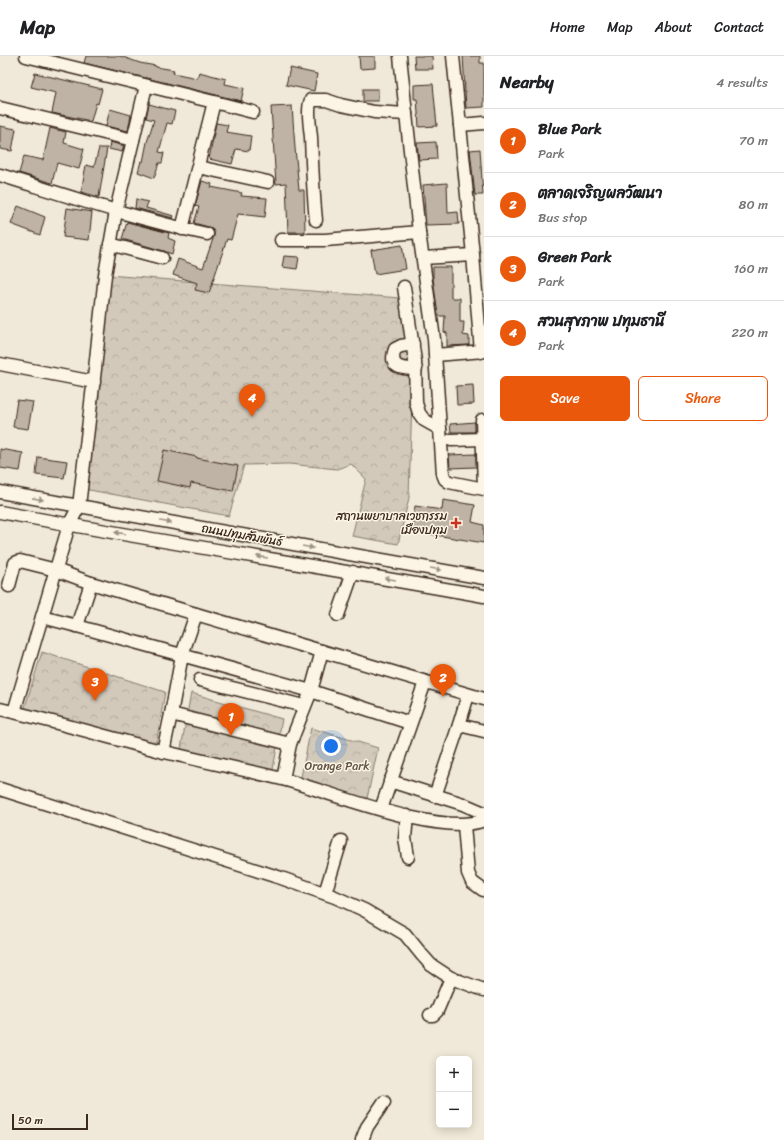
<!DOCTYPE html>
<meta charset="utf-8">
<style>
:root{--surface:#fff;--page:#f2f2f2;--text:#202124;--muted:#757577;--line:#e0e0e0;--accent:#ea580c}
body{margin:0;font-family:Sriracha,"Playpen Sans Thai",sans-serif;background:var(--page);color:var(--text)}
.controls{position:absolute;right:12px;bottom:12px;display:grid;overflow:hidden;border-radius:6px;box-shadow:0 2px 10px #0003}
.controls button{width:36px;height:36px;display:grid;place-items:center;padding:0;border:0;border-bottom:1px solid var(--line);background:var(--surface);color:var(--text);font:20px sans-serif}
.scale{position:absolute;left:12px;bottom:10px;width:76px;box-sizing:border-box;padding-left:4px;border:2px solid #3b2a1e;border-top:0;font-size:11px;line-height:14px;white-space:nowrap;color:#3b2a1e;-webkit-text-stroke:3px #fcf5e5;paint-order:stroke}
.you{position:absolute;left:331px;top:690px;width:14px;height:14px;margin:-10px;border:3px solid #fff;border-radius:50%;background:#1a73e8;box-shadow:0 0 0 6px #1a73e833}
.badge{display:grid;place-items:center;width:26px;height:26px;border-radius:50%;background:var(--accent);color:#fff;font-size:13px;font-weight:700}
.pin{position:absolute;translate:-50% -33px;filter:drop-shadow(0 1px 2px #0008)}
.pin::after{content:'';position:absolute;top:21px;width:14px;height:12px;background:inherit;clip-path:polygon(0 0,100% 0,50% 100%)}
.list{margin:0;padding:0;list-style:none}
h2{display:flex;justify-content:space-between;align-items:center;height:52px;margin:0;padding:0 16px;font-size:17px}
h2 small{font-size:13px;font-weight:400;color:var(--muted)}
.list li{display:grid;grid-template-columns:26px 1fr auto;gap:12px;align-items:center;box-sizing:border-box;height:64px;padding:0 16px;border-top:1px solid var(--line)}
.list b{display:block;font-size:15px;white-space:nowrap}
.list p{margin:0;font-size:13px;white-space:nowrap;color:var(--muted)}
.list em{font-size:13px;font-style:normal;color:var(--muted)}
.actions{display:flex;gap:8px;padding:12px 16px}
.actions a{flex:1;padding:9px 0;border:1px solid var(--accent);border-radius:6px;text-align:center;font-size:14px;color:var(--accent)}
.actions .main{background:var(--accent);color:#fff}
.map{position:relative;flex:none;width:484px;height:1084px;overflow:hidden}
header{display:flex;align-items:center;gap:24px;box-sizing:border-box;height:56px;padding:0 20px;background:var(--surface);border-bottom:1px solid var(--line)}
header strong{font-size:19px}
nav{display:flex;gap:22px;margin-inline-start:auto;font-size:14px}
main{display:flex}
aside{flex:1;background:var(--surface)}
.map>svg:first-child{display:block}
.park{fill:url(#park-crowns);stroke:#867a6c}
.building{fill:#beb3a4;stroke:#3b2a1e}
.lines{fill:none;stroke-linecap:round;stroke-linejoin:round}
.minor-casing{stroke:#3b2a1e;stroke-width:15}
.minor{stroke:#fcf5e5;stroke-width:12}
.oneway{fill:#9c9082}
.poi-dot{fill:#c8321e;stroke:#fcf5e5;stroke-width:1.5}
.labels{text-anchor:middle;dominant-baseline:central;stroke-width:3;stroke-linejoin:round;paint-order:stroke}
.poi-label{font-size:12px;fill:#3b2a1e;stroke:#fcf5e5;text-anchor:end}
.street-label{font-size:12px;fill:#3b2a1e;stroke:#fcf5e5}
.park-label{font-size:12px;fill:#615245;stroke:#fcf5e5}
</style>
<header>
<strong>Map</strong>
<nav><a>Home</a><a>Map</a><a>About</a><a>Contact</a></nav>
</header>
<main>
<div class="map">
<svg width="484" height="1084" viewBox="0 0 484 1084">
<defs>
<pattern id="park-crowns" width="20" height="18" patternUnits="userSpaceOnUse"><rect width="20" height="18" fill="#d2c9ba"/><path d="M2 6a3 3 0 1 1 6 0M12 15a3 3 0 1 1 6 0" fill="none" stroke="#b5ad9f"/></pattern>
</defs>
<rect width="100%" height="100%" fill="#f0e9d9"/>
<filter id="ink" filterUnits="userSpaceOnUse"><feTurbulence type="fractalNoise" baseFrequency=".025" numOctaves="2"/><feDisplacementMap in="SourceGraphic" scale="8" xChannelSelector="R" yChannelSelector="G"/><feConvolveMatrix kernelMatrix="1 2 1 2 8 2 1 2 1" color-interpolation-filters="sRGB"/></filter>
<g filter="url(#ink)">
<g class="park">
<path d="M 108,219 L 400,242 L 413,308 L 409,442 L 398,488 L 352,480 L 366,423 L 351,408 L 337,413 L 289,408 L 244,409 L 229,460 L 84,433 Z"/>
<path d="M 42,596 L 165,636 L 155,694 L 24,654 Z"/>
<path d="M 191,637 L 282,663 L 272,719 L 180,698 Z"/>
<path d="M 311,672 L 378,692 L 366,747 L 299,731 Z"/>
</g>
<g class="building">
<path d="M 86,0 L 120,0 L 140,7 L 156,10 L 156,11 L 174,14 L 173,17 L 197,22 L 199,16 L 226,23 L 225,28 L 244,32 L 241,45 L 84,7 Z"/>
<path d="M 359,0 L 375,0 L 375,12 L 360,13 Z"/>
<path d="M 414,0 L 432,0 L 433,13 L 415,13 Z"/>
<path d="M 463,0 L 480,0 L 480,7 L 484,7 L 484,51 L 466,52 Z"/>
<path d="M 290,12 L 317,18 L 314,35 L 286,29 Z"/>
<path d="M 35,17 L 102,33 L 98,48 L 96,47 L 91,65 L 52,57 L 56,37 L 31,31 Z"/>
<path d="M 433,28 L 437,70 L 419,71 L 417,43 L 414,43 L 414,29 Z"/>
<rect x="363" y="33" width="15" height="12"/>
<path d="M 149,48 L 175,55 L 172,68 L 167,67 L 159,96 L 164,97 L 162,107 L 159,107 L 154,122 L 138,116 L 141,105 L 143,106 L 147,86 L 154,64 L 146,62 Z"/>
<path d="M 292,50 L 295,92 L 299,134 L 304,134 L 305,176 L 288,176 L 286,127 L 276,128 L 271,51 Z"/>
<path d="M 110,53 L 131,59 L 128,75 L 106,70 Z"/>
<path d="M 216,67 L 228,69 L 226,76 L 251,80 L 249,95 L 236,93 L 232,108 L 209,103 Z"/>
<path d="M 0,70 L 16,73 L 12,95 L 0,93 Z"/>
<path d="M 50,72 L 66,76 L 64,87 L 84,93 L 79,113 L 57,107 L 52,127 L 19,117 L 24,100 L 43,104 Z"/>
<path d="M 110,86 L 124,90 L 122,96 L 109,93 Z"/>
<path d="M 436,86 L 437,103 L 419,104 L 417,87 Z"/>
<path d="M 99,92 L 107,92 L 99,141 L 81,136 L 86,109 L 94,111 Z"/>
<path d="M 480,93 L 483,139 L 475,139 L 470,94 Z"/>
<path d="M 202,125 L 212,128 L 211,131 L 242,137 L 241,140 L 267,142 L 265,161 L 238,158 L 231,184 L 227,183 L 209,237 L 195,234 L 197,227 L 173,219 L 178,203 L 203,212 L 214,180 L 214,176 L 212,172 L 194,167 L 199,151 L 195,150 Z"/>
<path d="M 447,127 L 448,157 L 458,156 L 459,168 L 426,169 L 423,129 Z"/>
<path d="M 136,143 L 148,146 L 146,152 L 174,160 L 173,162 L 135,152 Z"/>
<path d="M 18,150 L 45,161 L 40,179 L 11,168 Z"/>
<path d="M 67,152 L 92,156 L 89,184 L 63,181 Z"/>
<path d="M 127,166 L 169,177 L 168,182 L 175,185 L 172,198 L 164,195 L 122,183 Z"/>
<path d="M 402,189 L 406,213 L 375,218 L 371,194 Z"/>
<path d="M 284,200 L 299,201 L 297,213 L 282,211 Z"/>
<path d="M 433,211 L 451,211 L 451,242 L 460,242 L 460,266 L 464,266 L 463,279 L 469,280 L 469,289 L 447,290 L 447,277 L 444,276 L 445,260 L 438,260 L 433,222 Z"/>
<path d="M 473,329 L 474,348 L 457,349 L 456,330 Z"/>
<path d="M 17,344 L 33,346 L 28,373 L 13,371 Z"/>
<path d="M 475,366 L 475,376 L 451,376 L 450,368 Z"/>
<path d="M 0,393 L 23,397 L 20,415 L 0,412 Z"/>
<path d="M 164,394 L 197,401 L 197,402 L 238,410 L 233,435 L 191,427 L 190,432 L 157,425 Z"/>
<path d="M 476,398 L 476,411 L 450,412 L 449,399 Z"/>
<path d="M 38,401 L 67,405 L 64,422 L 36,419 Z"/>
<path d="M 443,444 L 475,449 L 472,466 L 484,469 L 484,487 L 411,475 L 415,450 L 442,454 Z"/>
</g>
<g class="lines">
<g class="minor-casing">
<g id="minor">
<path d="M 26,0 L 214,46 L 253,56"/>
<path d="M 400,0 L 406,58 L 419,176 L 434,283 L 443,418 L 445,423 L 449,426 L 484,433"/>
<path d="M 453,0 L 473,199 L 481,296"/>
<path d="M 0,52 L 133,84"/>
<path d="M 460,69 L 484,67"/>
<path d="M 198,111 L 268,126"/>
<path d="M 0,119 C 68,140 136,163 207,178"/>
<path d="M 316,164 C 313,136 312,108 311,81 C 310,71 307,52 311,44 L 326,44 L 341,49 L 374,56 L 406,58"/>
<path d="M 182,173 L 214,46"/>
<path d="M 281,184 L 325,184 L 419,176"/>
<path d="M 110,188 L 162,202"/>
<path d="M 423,202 L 473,199"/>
<path d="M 404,231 L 415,305 L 416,347 L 419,357 L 424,364 L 440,373"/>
<path d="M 413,288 L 401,290 L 395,293 C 388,312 402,313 416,313"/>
<path d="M 435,299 L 484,295"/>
<path d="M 0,308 L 94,326"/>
<path d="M 482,364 L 484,432"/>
<path d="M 451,384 L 483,383"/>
<path d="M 0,436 L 484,522"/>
<path d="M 0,456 C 161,486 323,511 484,540"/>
<path d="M 9,530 L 15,507 L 20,505 L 56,514 L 91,527 L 484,643"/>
<path d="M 338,559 L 353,516"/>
<path d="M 42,561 L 77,570 L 311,635 L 322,595"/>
<path d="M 77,570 L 91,527"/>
<path d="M 200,624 L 304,650"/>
<path d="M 0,653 C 54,665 107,681 161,695 C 201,705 242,713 282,723 C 328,735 442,782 484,764"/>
<path d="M 14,656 L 69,469 L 79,450 L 95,313 L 105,219 L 116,155 L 146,30"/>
<path d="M 171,658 L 290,688"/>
<path d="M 459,669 L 484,675"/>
<path d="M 163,696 L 171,658 L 182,599 L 196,558"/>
<path d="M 283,723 L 290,688 L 311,635 L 410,667"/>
<path d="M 390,725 L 463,748 L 484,757"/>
<path d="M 0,733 L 281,822 L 335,841 L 364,854 L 405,878 L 422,899 L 431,909 L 451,922 L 484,934"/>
<path d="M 435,740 L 459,669 L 468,639"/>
<path d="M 381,753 L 425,626"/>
<path d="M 407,760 L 405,782 L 408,801"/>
<path d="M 464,769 L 468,817 L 472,826 L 483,834"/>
<path d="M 325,837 L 341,785"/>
<path d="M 430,959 L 433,959 L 437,955 L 451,922"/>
<path d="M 362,1084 L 367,1071 L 384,1046"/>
</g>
</g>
<use href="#minor" class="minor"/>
</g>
<defs><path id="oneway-solid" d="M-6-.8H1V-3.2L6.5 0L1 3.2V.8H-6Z"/></defs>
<g class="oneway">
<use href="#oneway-solid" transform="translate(38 443) rotate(11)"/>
<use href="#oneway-solid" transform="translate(166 466) rotate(10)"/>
<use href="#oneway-solid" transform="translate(120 477) rotate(-171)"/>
<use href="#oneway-solid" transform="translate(308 491) rotate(10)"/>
<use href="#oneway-solid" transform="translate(262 501) rotate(-171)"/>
<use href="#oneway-solid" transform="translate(436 513) rotate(10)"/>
<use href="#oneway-solid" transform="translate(390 523) rotate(-170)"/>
</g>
</g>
<path class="poi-dot" d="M454 461h4v4h4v4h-4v4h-4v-4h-4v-4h4z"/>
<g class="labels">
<g class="poi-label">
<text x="447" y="460">สถานพยาบาลเวชกรรม<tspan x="447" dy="14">เมืองปทุม</tspan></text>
</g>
<g class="street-label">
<text transform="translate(242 479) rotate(10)">ถนนปทุมสัมพันธ์</text>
</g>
<g class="park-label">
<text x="337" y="710">Orange Park</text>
</g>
</g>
</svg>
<div class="controls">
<button>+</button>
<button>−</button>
</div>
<div class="scale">50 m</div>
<div class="you"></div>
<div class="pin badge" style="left:231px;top:680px">1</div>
<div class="pin badge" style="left:443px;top:641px">2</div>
<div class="pin badge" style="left:95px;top:645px">3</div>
<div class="pin badge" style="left:252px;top:361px">4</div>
</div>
<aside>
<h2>Nearby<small>4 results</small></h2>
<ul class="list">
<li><span class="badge">1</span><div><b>Blue Park</b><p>Park</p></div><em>70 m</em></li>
<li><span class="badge">2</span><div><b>ตลาดเจริญผลวัฒนา</b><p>Bus stop</p></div><em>80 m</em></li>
<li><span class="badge">3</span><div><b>Green Park</b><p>Park</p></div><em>160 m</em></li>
<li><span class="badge">4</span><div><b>สวนสุขภาพ ปทุมธานี</b><p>Park</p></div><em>220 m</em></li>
</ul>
<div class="actions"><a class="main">Save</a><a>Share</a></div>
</aside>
</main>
